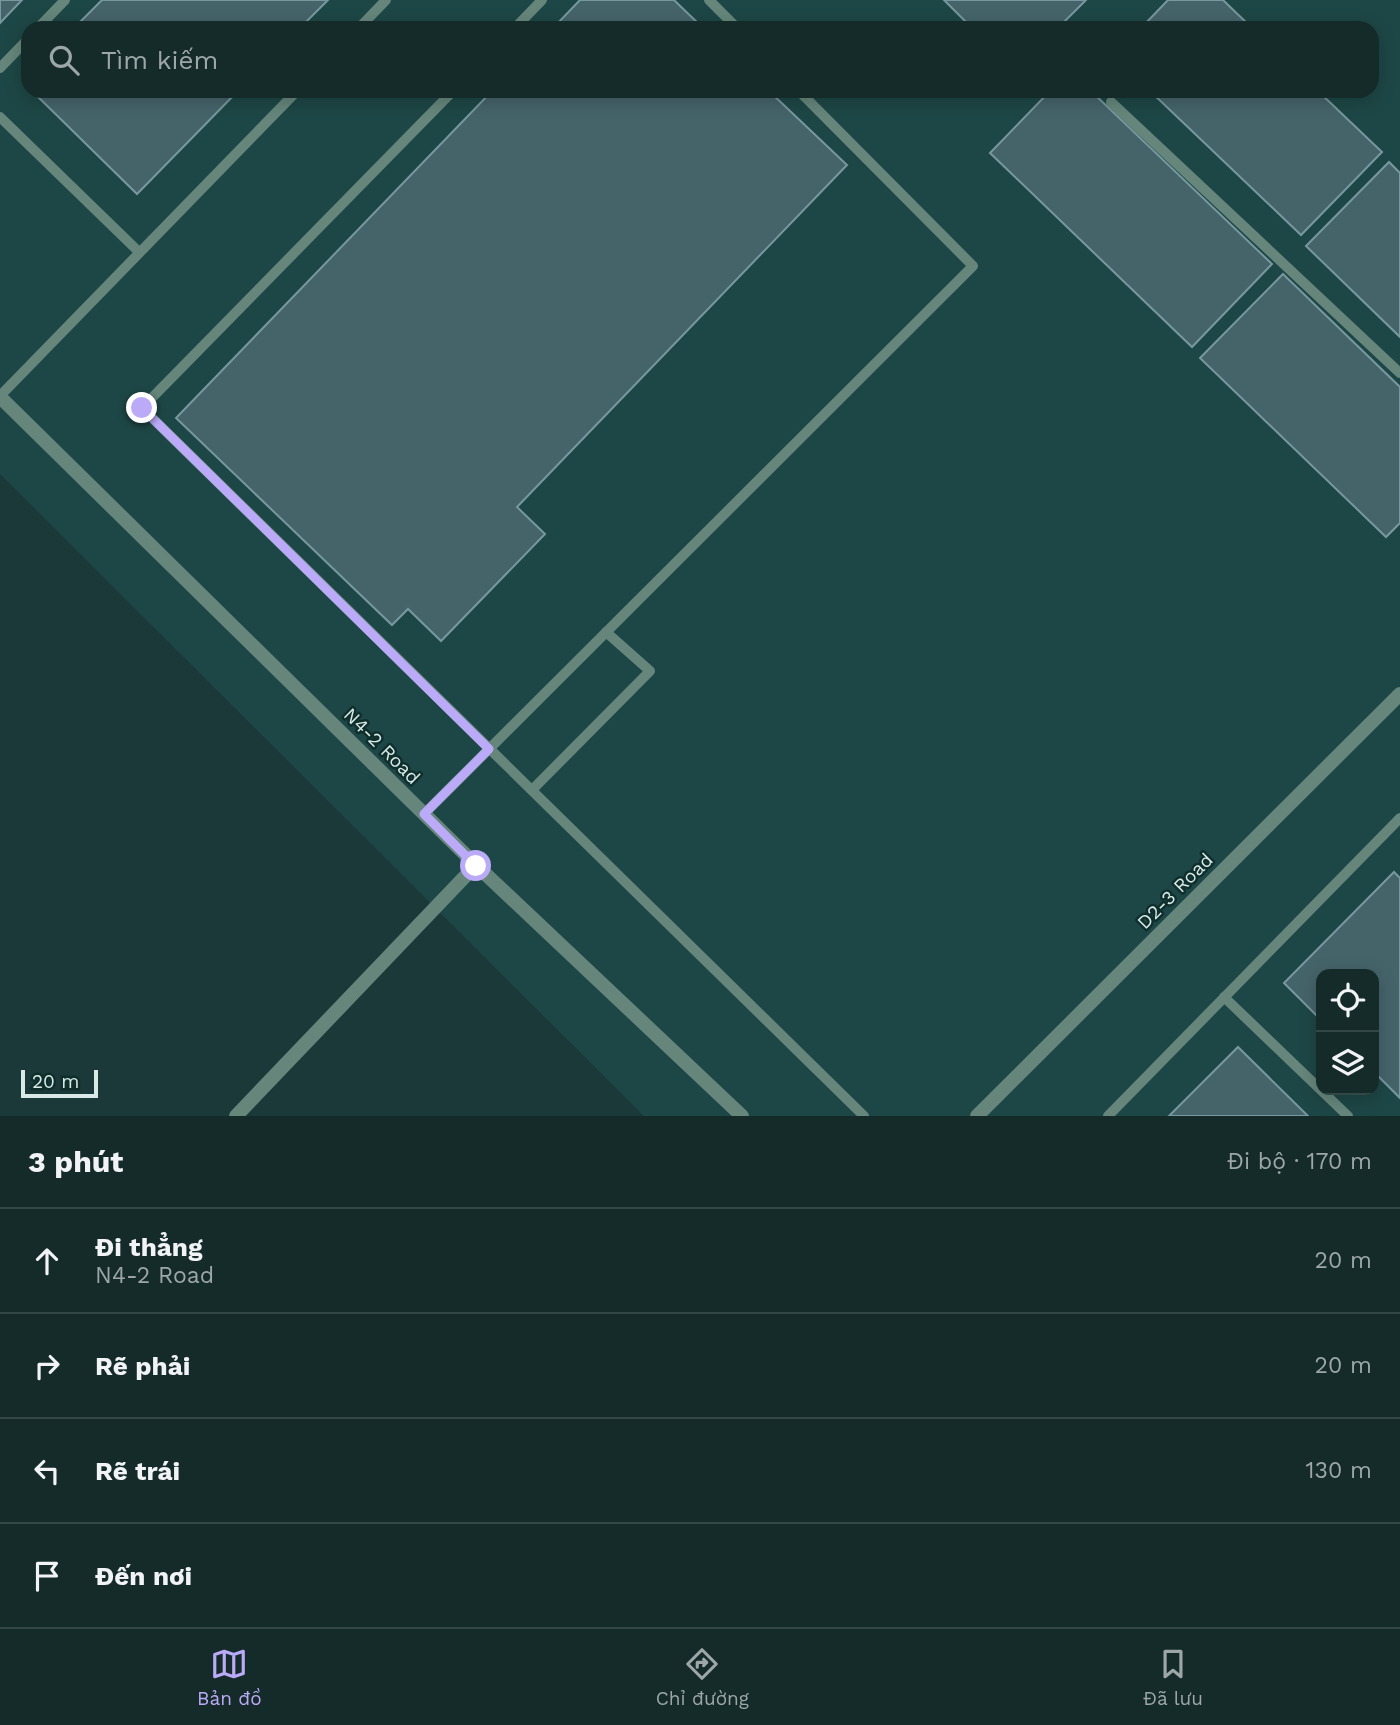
<!DOCTYPE html>
<html lang="vi">
<meta charset="utf-8">
<style>
:root{--surface:#142b2a;--page:#1d3332;--text:#f1f3f6;--muted:#9da7a8;--line:#334747;--accent:#baaaf7}
body{margin:0;font-family:"Work Sans",sans-serif;background:var(--page);color:var(--text)}
.controls{position:absolute;right:21px;bottom:21px;display:grid;overflow:hidden;border-radius:14px;box-shadow:0 4px 18px #0003}
.controls button{width:63px;height:63px;display:grid;place-items:center;padding:0;border:0;border-bottom:2px solid var(--line);background:var(--surface);color:var(--text);font:35px sans-serif}
.scale{position:absolute;left:21px;bottom:18px;width:77px;box-sizing:border-box;padding-left:7px;border:4px solid #d8e9e8;border-top:0;font-size:19px;line-height:24px;white-space:nowrap;color:#d8e9e8;-webkit-text-stroke:5px #0f2f2d;paint-order:stroke}
.stop{position:absolute;width:21px;height:21px;margin:-16px;border:5px solid #baaaf7;border-radius:50%;background:#fff}
.stop.end{background:#baaaf7;border-color:#fff;box-shadow:0 2px 7px #0008}
.list{margin:0;padding:0;list-style:none}
h2{display:flex;justify-content:space-between;align-items:center;height:91px;margin:0;padding:0 28px;font-size:30px}
h2 small{font-size:23px;font-weight:400;color:var(--muted)}
.list li{display:grid;grid-template-columns:46px 1fr auto;gap:21px;align-items:center;box-sizing:border-box;height:105px;padding:0 28px;border-top:2px solid var(--line)}
.list b{display:block;font-size:26px;white-space:nowrap}
.list p{margin:0;font-size:23px;white-space:nowrap;color:var(--muted)}
.list em{font-size:23px;font-style:normal;color:var(--muted)}
.icon{flex:none;width:38px;height:38px;fill:none;stroke:currentColor;stroke-width:2;stroke-linecap:round;stroke-linejoin:round}
.map{position:relative;flex:none;width:1400px;height:1116px;overflow:hidden}
.search{position:absolute;background:var(--surface);box-shadow:0 4px 18px #0003;left:21px;right:21px;top:21px;height:77px;display:flex;align-items:center;gap:18px;box-sizing:border-box;padding:0 24px;border-radius:21px;color:var(--muted);font-size:26px}
.sheet{height:511px;background:var(--surface)}
nav{display:flex;justify-content:space-around;align-items:center;box-sizing:border-box;height:98px;border-top:2px solid var(--line);background:var(--surface);font-size:19px;color:var(--muted)}
nav a{display:grid;justify-items:center;gap:4px}
nav .on{color:var(--accent)}
.map>svg:first-child{display:block}
.built{fill:#1d4746;fill-rule:evenodd}
.building{fill:#45646a;stroke:#78989f;stroke-width:2}
.lines{fill:none;stroke-linecap:round;stroke-linejoin:round}
.service{stroke:#66867b;stroke-width:10}
.minor{stroke:#66867b;stroke-width:14}
.route{stroke:#baaaf7;stroke-width:9}
.labels{text-anchor:middle;dominant-baseline:central;stroke-width:5;stroke-linejoin:round;paint-order:stroke}
.street-label{font-size:19px;fill:#d8e9e8;stroke:#0f2f2d}
</style>
<div class="map">
<svg width="1400" height="1116" viewBox="0 0 1400 1116">
<rect width="100%" height="100%" fill="#1a3938"/>
<path class="built" d="M 0,0 L 1400,0 L 1400,1116 L 644,1116 L 0,474 ZM 28,28 L 1372,28 L 1372,91 L 28,91 ZM 1321,974 L 1374,974 L 1374,1090 L 1321,1090 Z"/>
<g class="building">
<path d="M 0,0 L 22,0 L 0,23 Z"/>
<path d="M 102,0 L 328,0 L 300,28 L 74,28 Z"/>
<path d="M 580,0 L 674,0 L 703,28 L 553,28 Z"/>
<path d="M 944,0 L 1086,0 L 1058,28 L 972,28 Z"/>
<path d="M 1168,0 L 1223,0 L 1252,28 L 1141,28 Z"/>
<path d="M 32,91 L 238,91 L 137,194 Z"/>
<path d="M 492,91 L 769,91 L 847,165 L 517,507 L 545,534 L 441,641 L 408,609 L 392,625 L 176,418 Z"/>
<path d="M 1050,91 L 1091,91 L 1272,264 L 1192,347 L 990,153 Z"/>
<path d="M 1150,91 L 1318,91 L 1382,152 L 1301,235 Z"/>
<path d="M 1389,162 L 1400,173 L 1400,337 L 1306,246 Z"/>
<path d="M 1283,274 L 1400,387 L 1400,523 L 1386,537 L 1200,358 Z"/>
<path d="M 1394,872 L 1400,878 L 1400,1098 L 1374,1072 L 1374,974 L 1321,974 L 1321,1020 L 1284,983 Z"/>
<path d="M 1238,1047 L 1308,1116 L 1169,1116 Z"/>
</g>
<g class="lines">
<g class="service">
<path d="M 709,0 L 737,28"/>
<path d="M 38,28 L 65,0"/>
<path d="M 359,28 L 386,0"/>
<path d="M 515,28 L 542,0"/>
<path d="M 0,68 L 28,39"/>
<path d="M 453,91 L 142,408 L 864,1116"/>
<path d="M 1111,102 L 1400,373"/>
<path d="M 0,117 L 139,252"/>
<path d="M 0,396 L 297,91"/>
<path d="M 532,790 L 650,671 L 606,632"/>
<path d="M 424,814 L 973,266 L 799,91"/>
<path d="M 1224,997 L 1348,1116"/>
<path d="M 1108,1116 L 1400,818"/>
</g>
<g class="minor">
<path d="M 0,397 L 476,865 L 742,1116"/>
<path d="M 236,1116 L 476,865"/>
<path d="M 977,1116 L 1400,694"/>
</g>
</g>
<g class="lines">
<path class="route" d="M 142,408 L 489,749 L 424,814 L 476,866"/>
</g>
<g class="labels">
<g class="street-label">
<text transform="translate(382 746) rotate(45)">N4-2 Road</text>
<text transform="translate(1175 891) rotate(-45)">D2-3 Road</text>
</g>
</g>
</svg>
<div class="controls">
<button><svg class="icon" aria-label="locate" viewBox="0 0 24 24"><circle cx="12" cy="12" r="6"/><path d="M12 2v4M12 18v4M2 12h4M18 12h4"/></svg></button>
<button><svg class="icon" aria-label="layers" viewBox="0 0 24 24"><path d="M12 4l9 5-9 5-9-5zM3 14l9 5 9-5"/></svg></button>
</div>
<div class="scale">20 m</div>
<div class="stop" style="left:476px;top:866px"></div>
<div class="stop end" style="left:142px;top:408px"></div>
<div class="search"><svg class="icon" aria-label="search" viewBox="0 0 24 24"><circle cx="10" cy="10" r="6"/><path d="M15 15l6 6"/></svg>Tìm kiếm</div>
</div>
<section class="sheet">
<h2>3 phút<small>Đi bộ · 170 m</small></h2>
<ul class="list">
<li><svg class="icon" aria-label="ahead" viewBox="0 0 24 24"><path d="M12 20V5M6 11l6-6 6 6"/></svg><div><b>Đi thẳng</b><p>N4-2 Road</p></div><em>20 m</em></li>
<li><svg class="icon" aria-label="right" viewBox="0 0 24 24"><path d="M7 20v-9h11M14 6l5 5-5 5"/></svg><div><b>Rẽ phải</b></div><em>20 m</em></li>
<li><svg class="icon" aria-label="left" viewBox="0 0 24 24"><path d="M17 20v-9H6M10 6l-5 5 5 5"/></svg><div><b>Rẽ trái</b></div><em>130 m</em></li>
<li><svg class="icon" aria-label="arrive" viewBox="0 0 24 24"><path d="M6 21V4h12l-3 4 3 4H6"/></svg><div><b>Đến nơi</b></div></li>
</ul>
</section>
<nav>
<a class="on"><svg class="icon" aria-label="map" viewBox="0 0 24 24"><path d="M3 6l6-2 6 2 6-2v14l-6 2-6-2-6 2zM9 4v14M15 6v14"/></svg>Bản đồ</a>
<a><svg class="icon" aria-label="directions" viewBox="0 0 24 24"><path d="M12 3l9 9-9 9-9-9zM9 14v-3h6M13 9l2 2-2 2"/></svg>Chỉ đường</a>
<a><svg class="icon" aria-label="saved" viewBox="0 0 24 24"><path d="M7 4h10v16l-5-4-5 4z"/></svg>Đã lưu</a>
</nav>
